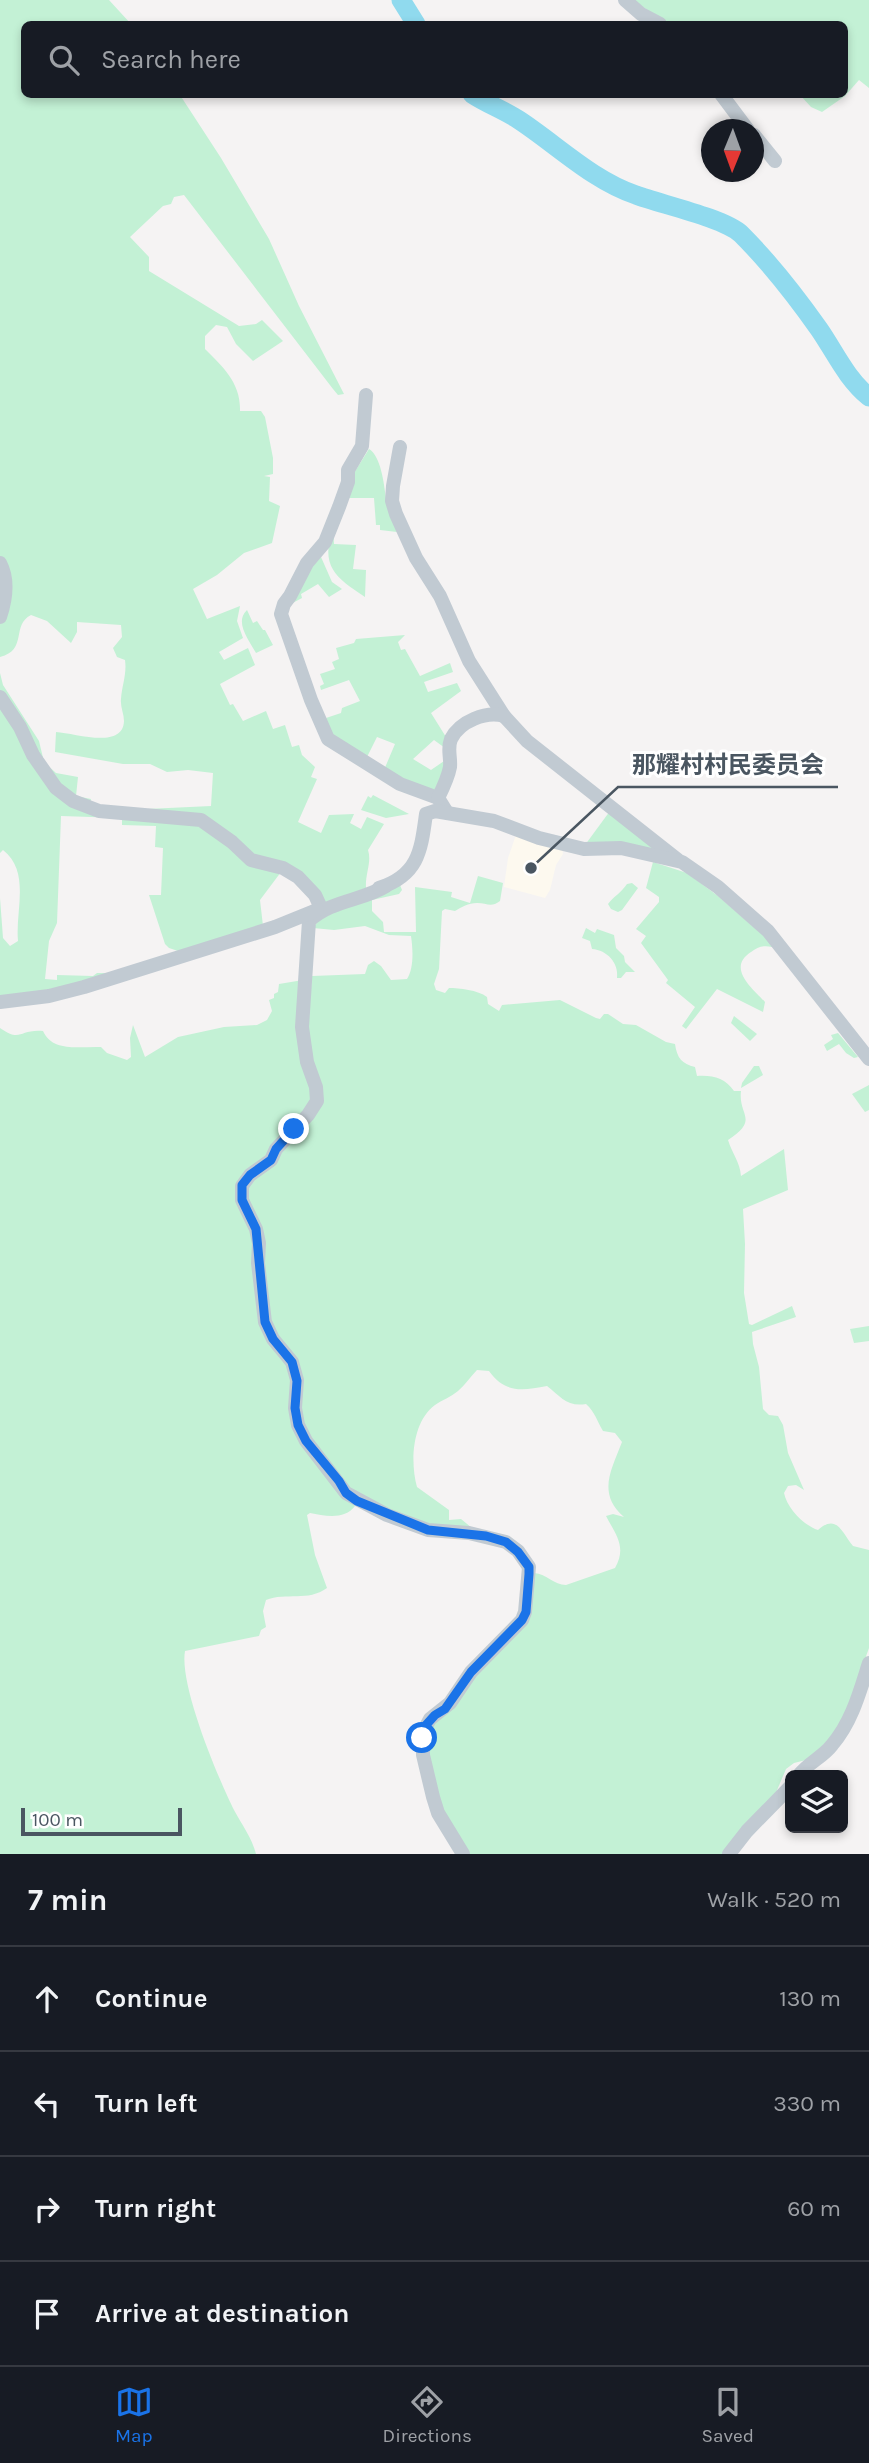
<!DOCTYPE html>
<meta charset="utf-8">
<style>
:root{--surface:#171b24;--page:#242831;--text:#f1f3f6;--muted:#9ea1a6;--line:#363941;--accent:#1a73e8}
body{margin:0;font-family:Karla,"Noto Sans SC",sans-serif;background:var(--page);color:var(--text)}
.controls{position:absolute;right:21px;bottom:21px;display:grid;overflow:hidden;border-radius:10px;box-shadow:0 4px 10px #0003}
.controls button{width:63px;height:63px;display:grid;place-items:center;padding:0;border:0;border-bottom:2px solid var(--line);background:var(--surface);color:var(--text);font:35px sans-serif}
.compass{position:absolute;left:701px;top:119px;width:63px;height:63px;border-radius:50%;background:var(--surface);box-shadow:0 4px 10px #0003;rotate:181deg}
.scale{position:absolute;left:21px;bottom:18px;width:161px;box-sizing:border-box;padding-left:7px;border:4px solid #4a5661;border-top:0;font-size:19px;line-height:24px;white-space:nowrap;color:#4a5661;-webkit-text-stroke:5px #fff;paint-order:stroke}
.stop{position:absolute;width:21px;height:21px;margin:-16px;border:5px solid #1a73e8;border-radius:50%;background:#fff}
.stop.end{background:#1a73e8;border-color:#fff;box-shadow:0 2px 7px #0008}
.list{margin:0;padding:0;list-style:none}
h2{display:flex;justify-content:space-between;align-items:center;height:91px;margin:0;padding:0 28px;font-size:30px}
h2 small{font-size:23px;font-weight:400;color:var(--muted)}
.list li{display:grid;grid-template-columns:46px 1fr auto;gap:21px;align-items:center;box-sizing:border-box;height:105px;padding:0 28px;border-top:2px solid var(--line)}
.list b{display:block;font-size:26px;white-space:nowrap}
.list em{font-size:23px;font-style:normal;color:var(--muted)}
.icon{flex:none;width:38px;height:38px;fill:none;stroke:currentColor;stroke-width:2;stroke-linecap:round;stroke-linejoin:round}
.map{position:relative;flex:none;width:869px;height:1854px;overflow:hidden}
.search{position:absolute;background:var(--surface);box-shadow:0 4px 10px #0003;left:21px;right:21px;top:21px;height:77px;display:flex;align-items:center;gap:18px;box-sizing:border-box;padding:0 24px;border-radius:10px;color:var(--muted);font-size:26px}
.sheet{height:511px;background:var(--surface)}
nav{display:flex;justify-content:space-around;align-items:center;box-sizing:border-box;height:98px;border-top:2px solid var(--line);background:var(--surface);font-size:19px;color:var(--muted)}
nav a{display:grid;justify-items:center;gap:4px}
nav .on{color:var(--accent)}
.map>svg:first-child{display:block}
.commercial{fill:#fdf9ef}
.green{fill:#c3f1d5}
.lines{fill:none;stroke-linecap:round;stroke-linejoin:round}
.river{stroke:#90daee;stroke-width:19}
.minor{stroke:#c1cad2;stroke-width:14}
.route{stroke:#1a73e8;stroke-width:9}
.leader{fill:none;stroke:#4a5661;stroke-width:2.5}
.callout-dot{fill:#4a5661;stroke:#fff;stroke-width:2.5}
.callout-label{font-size:24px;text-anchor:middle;font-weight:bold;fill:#4a5661;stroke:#fff;stroke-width:6;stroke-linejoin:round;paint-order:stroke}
</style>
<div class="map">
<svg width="869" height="1854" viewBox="0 0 869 1854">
<rect width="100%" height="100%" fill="#f5f3f3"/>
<path class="commercial" d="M 517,832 L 562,849 L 563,854 L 556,865 L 550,890 L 545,898 L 504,887 L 508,858 Z"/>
<g class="green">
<path d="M 0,0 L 109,0 L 131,24 L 24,24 L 24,94 L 180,95 L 221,158 L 269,239 L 299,306 L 344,394 L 338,395 L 333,389 L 184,195 L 174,197 L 171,204 L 163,206 L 130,237 L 149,257 L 149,271 L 239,326 L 256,324 L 262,320 L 283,341 L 253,361 L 236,344 L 227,327 L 216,325 L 205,336 L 205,349 C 223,367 241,383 240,411 L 261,411 L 265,417 L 273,458 L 273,474 L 264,476 L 270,477 L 269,501 L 280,506 L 272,543 L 244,553 L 217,575 L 193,589 L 207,619 L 240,606 L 237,621 L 243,638 L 219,652 L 224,660 L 248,648 L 255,665 L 220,684 L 230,705 L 233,704 L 243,721 L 266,711 L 273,729 L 285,725 L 292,747 L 299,745 L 302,755 L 315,767 L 311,777 L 317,779 L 298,822 L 321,833 L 329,815 L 354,814 L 350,823 L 361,829 L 367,817 L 384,824 L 368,850 C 372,862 365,874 366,888 L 325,904 L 318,893 L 258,861 L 212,823 L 147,809 L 211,806 L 213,773 L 188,770 L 167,772 L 150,764 L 123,764 L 55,752 L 56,732 C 75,733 123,750 124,721 C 124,714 120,706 121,699 C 122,685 127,674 125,660 L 117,657 L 113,648 L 122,637 L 121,625 L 77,622 L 77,632 L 71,643 L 47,621 L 31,615 C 11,625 28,650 0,657 L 0,624 L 3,617 L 0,558 Z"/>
<path d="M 632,0 L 869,0 L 869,88 L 859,80 L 845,96 L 822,112 L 811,107 L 800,95 L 844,94 L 844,24 L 669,24 Z"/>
<path d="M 369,449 C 381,456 384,484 386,498 C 388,509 393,521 397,532 L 380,530 L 380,525 L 376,525 L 374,498 L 346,498 L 354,473 Z"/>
<path d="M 333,528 L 334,544 L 356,545 L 353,569 L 366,570 L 365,597 C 335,577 320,566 333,528 Z"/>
<path d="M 321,557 L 332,582 L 342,589 L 329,597 L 318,584 L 301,594 L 302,598 L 287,606 L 303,577 Z"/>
<path d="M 247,610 L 253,623 L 257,621 L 263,630 L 265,630 L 273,645 L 256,653 C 249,640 234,622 247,610 Z"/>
<path d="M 405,635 L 398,642 L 401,650 L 405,649 L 420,676 L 450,663 L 453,672 L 424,682 L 428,692 L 457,683 L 461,691 L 431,713 L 446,737 L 445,748 L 434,740 L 413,759 L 431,770 L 447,759 L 448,764 L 435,789 L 430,790 L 384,770 L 395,744 L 377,737 L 366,759 L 332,739 L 323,719 L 341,713 L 342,708 L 360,701 L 349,680 L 321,690 L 320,686 L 324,684 L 320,674 L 335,669 L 332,662 L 339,659 L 336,648 L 354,643 L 356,639 Z"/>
<path d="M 0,673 L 3,685 L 39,741 L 44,762 L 56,773 L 78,777 L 76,796 L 91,799 L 90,806 L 64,794 L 0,693 Z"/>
<path d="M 0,700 L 72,802 L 199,822 L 281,872 L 260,900 L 263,926 L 181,952 L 169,948 L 165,944 L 149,895 L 161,895 L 163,848 L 155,847 L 156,826 L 122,825 L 122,818 L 61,816 L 57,923 L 49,941 L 45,979 L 57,980 L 57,975 L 93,976 L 97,973 L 107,973 L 90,981 L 0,999 L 0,898 L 3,938 L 10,946 L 18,941 C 15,911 31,872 3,850 L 0,853 Z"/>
<path d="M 373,795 L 409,814 L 386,818 L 361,810 L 368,796 L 371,798 Z"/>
<path d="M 610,811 L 659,849 L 585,845 Z"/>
<path d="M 653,862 L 687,873 L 718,896 L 772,943 L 772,947 C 763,945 758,947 751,952 C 726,968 753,989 765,1002 L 763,1012 L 717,989 L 686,1029 L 682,1026 L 695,1007 L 666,983 L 668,980 L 641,943 L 646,936 L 636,929 L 659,902 L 659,897 L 646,888 Z"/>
<path d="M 478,876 L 503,883 L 500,901 C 491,908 487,903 477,903 C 468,903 462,907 455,911 L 445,909 L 442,911 L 439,969 L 434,984 L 436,990 L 445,993 L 449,988 C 459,988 478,990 487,997 L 488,1004 L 499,1011 L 502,1005 L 560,1000 L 596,1018 L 600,1019 L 604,1014 L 608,1014 L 623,1024 L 636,1025 L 666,1042 L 675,1044 C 677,1058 682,1064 695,1067 L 697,1076 C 713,1075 725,1078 734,1091 L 741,1091 C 738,1116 760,1119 728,1140 C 732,1153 740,1162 741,1176 L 784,1149 L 788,1190 L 743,1209 L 745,1244 L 744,1293 L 749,1324 L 752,1325 L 792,1306 L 796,1317 L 752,1332 L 753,1344 L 759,1367 L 763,1409 L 769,1415 L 778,1416 L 783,1425 L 788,1453 L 804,1490 L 796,1485 L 788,1486 L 784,1493 C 787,1508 803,1525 818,1530 C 837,1513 842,1533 853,1546 L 869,1550 L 869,1648 L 841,1726 L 810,1759 L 794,1763 L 786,1769 L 775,1795 L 725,1854 L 466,1854 L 440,1811 L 425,1733 L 509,1637 L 534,1573 C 547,1574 554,1585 566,1585 L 615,1568 C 627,1547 616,1535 606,1516 L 613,1514 L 624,1517 C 597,1493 611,1471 622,1442 L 615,1433 L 603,1431 C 597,1421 595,1412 586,1404 C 567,1407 561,1397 547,1386 C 521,1391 505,1393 489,1371 L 477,1370 C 470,1377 465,1385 458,1391 C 451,1397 442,1400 435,1405 C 412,1422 410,1462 417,1487 L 449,1510 L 449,1520 L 461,1519 L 472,1528 L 430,1528 L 358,1499 L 300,1425 L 299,1381 L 274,1337 L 244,1200 L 251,1177 L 319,1103 L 306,1047 L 312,976 L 365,974 L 368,965 L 374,961 L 381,966 L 391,980 L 407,979 C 414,969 413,949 411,936 L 389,935 L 365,926 L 334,930 L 313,928 L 321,917 L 400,885 L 402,890 L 399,894 L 372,900 L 372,911 L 383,922 L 384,932 L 416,932 L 415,887 L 452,892 L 451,897 L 470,903 Z"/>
<path d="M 632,883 L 638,888 L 622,910 L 618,912 L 611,909 L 608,904 C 614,896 621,893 627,884 Z"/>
<path d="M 586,928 L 595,933 L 597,929 L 614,935 L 616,948 L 624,956 L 625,962 L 635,972 L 626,972 L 621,978 L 617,978 C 619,963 607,950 592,949 L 590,941 L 582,938 Z"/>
<path d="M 303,980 L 314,1101 L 240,1185 L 254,1229 L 261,1297 L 290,1362 L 297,1425 L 355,1506 C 345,1520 325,1516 310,1513 L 307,1515 L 315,1555 L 327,1588 C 308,1602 286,1592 266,1600 L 263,1611 L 266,1627 L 261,1630 L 259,1636 L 185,1651 C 179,1685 218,1778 234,1810 C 242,1825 252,1838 256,1854 L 0,1854 L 0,1028 C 21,1043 19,1029 43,1031 C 53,1053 80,1046 101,1047 L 107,1053 L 127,1060 L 131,1057 L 130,1038 L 133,1025 L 145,1057 L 178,1037 L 224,1027 L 257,1025 L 267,1020 L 272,1011 L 269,1000 L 274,998 L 274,994 L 278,992 L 279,984 Z"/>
<path d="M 734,1016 L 757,1034 L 750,1041 L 731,1023 Z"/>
<path d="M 838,1033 L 858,1057 L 854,1058 L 846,1053 L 839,1044 L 827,1051 L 824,1045 L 833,1039 L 831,1035 Z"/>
<path d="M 754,1066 L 759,1066 L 763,1075 L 741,1088 L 742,1083 Z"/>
<path d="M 869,1085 L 869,1110 L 865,1112 L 852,1094 Z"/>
<path d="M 869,1326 L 869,1341 L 854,1343 L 850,1329 Z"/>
</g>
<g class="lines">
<g class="river">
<path d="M 401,0 L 416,24"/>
<path d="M 472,94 C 487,104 504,110 519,120 C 557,145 592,180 636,195 C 660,204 724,218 741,234 C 769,262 795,295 819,329 C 835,352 846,378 869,397"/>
</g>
<g class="minor">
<path d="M 625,0 L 641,14 L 660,24"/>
<path d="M 721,94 L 748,130"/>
<path d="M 754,135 L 775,161"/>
<path d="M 366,395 L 362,446 L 348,470 L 348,482 L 339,507 L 325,542 L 307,563 L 290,596 L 284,604 L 281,614 L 311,700 L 328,739 L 400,784 L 438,798 L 446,811"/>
<path d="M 400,447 L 393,486 L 392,501 L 396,514 L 416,558 L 440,596 L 469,661 L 504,716 L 527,741 L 678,860"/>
<path d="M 0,563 C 9,580 6,599 0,617"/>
<path d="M 0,697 L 20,727 L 33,755 L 56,788 L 73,801 L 99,811 L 201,820 L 232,842 L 251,860 L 283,868 L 298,877 L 315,895 L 321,908"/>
<path d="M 438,798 C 443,788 448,778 450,767 C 451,757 447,749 451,739 C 460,721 486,711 504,716"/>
<path d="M 386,886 C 362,901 331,900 309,921 L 302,1027 L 307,1062 L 316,1087 L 317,1101 L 308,1115 L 276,1149 L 271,1160 L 250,1175 L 242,1186 L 242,1200 L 256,1229 L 259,1243 L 258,1263 L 265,1322 L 273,1339 L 292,1362 L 297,1380 L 295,1408 L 298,1425 L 306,1441 L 346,1493 L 387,1515 L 428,1530 L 469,1533 L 506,1542 L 518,1551 L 529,1567 L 525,1612 L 522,1620 L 471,1672 L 450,1703 L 430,1719 L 423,1732 L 423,1755 L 433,1797 L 438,1813 L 463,1854"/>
<path d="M 379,888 C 419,875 421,850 426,814 L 435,811 L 494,821 L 539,838 L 584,849 L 621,848 L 682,862 L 718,887 L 768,931 L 869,1059"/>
<path d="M 0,1002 L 49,996 L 84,987 L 275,927 L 317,910"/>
<path d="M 799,1775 C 808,1763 823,1757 832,1745 C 852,1722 860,1691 869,1663"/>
<path d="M 729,1854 L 747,1831 L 790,1787"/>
</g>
</g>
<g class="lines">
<path class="route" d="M 294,1129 L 276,1149 L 271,1160 L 250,1175 L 242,1185 L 242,1200 L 256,1229 L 265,1322 L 273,1339 L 292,1362 L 297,1381 L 295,1408 L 298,1425 L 306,1441 L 339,1481 L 346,1493 L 357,1501 L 428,1530 L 486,1536 L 506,1542 L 518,1552 L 529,1567 L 529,1574 L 526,1612 L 522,1620 L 471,1672 L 445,1709 L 435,1715 L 426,1725 L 422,1738"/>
</g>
<path class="leader" d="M531 868L618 787H838"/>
<circle class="callout-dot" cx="531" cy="868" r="7"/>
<g class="callout-label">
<text x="728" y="773">那耀村村民委员会</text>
</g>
</svg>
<div class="controls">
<button><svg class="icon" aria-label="layers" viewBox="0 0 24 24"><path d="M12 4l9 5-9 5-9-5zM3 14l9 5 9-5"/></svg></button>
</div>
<svg class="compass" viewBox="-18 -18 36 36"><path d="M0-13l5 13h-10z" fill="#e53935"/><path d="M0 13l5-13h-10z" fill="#9ea1a6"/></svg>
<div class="scale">100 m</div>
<div class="stop" style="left:422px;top:1738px"></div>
<div class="stop end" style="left:294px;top:1129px"></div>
<div class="search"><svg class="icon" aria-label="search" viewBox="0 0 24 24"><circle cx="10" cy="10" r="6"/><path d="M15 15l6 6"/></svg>Search here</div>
</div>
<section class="sheet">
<h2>7 min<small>Walk · 520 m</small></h2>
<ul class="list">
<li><svg class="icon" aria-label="ahead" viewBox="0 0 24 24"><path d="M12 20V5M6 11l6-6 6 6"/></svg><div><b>Continue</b></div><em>130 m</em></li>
<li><svg class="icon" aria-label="left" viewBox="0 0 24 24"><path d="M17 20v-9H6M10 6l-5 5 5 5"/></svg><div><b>Turn left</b></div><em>330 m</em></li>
<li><svg class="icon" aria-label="right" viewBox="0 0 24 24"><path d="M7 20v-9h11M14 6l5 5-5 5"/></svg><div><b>Turn right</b></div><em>60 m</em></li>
<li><svg class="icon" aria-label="arrive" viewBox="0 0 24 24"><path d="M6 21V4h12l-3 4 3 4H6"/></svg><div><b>Arrive at destination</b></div></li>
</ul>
</section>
<nav>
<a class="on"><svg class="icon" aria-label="map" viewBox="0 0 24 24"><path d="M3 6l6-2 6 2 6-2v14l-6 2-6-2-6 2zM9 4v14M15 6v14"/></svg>Map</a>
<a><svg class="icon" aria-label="directions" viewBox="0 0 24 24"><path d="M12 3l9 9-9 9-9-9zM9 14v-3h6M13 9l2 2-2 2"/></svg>Directions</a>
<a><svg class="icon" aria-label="saved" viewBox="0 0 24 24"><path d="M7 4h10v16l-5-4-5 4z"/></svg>Saved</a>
</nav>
